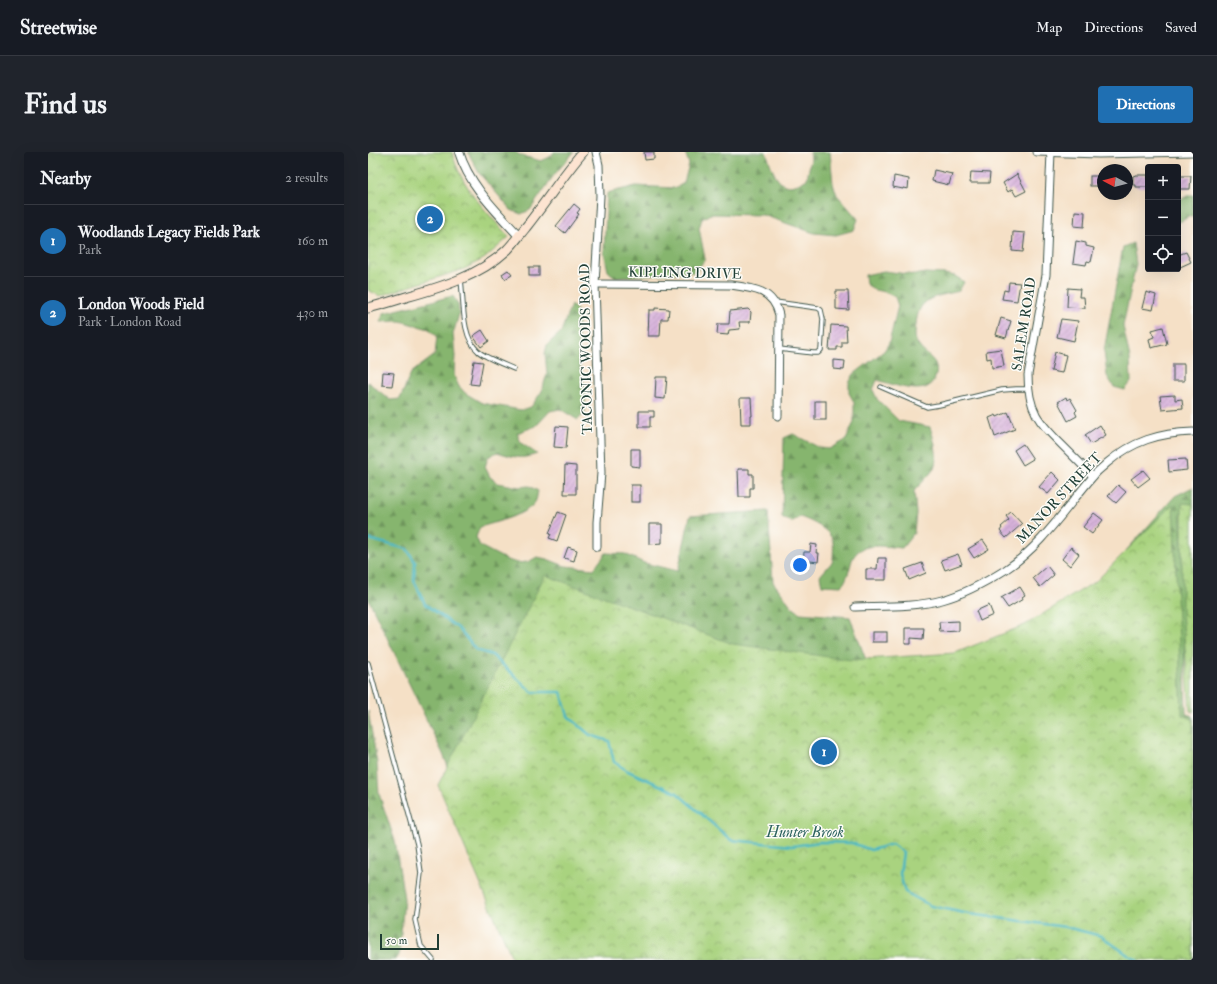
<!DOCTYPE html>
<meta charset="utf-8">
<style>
:root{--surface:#171b24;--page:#20242c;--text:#f1f3f6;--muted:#9ea1a6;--line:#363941;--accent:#1f6fb2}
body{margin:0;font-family:"IM FELL Double Pica",serif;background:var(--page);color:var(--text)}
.controls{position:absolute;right:12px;top:12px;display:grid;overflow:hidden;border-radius:4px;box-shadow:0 4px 16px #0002}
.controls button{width:36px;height:36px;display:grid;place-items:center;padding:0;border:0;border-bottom:1px solid var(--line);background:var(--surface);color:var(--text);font:20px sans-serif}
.compass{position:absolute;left:729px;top:12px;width:36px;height:36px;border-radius:50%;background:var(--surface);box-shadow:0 4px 16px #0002;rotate:277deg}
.scale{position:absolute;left:12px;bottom:10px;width:59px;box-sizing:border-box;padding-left:4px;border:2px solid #1f3d34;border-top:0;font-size:11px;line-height:14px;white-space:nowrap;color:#1f3d34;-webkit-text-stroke:3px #fdfcf7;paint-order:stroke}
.you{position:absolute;left:432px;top:413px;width:14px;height:14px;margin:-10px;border:3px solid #fff;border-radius:50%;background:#1a73e8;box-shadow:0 0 0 6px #1a73e833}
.badge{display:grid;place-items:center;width:26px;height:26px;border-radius:50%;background:var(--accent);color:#fff;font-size:13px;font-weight:700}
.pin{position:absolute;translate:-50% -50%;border:2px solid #fff;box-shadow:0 1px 4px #0006}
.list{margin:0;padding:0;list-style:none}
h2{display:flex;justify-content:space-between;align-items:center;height:52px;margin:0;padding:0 16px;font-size:17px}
h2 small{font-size:13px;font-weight:400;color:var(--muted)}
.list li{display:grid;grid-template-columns:26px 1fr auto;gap:12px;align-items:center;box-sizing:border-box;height:72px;padding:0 16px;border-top:1px solid var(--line)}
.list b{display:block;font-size:15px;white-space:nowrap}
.list p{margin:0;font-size:13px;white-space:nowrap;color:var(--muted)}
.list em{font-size:13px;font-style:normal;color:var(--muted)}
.icon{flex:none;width:22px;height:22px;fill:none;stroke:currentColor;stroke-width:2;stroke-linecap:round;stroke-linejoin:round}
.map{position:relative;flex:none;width:825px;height:808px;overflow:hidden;border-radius:4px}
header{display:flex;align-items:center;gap:24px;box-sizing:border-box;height:56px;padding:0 20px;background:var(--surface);border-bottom:1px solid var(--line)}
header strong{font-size:19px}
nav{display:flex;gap:22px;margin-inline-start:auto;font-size:14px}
.intro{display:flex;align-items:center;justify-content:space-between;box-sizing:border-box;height:96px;padding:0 24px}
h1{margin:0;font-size:28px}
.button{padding:10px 18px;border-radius:4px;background:var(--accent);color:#fff;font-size:14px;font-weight:700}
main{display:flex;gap:24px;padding:0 24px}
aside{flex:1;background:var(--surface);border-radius:4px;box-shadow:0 4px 16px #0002}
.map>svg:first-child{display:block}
.forest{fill:url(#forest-firs);stroke:#527951}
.park{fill:url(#park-crowns);stroke:#64885a}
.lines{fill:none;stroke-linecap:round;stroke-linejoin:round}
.stream{stroke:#49b7c3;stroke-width:2.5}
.building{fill:url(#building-hatch)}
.service-casing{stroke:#3f554a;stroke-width:5.5}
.minor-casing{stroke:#3f554a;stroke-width:9}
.tertiary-casing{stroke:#3f554a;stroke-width:10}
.secondary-casing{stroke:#3f554a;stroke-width:11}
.service{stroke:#fff;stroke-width:3.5}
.minor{stroke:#fff;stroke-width:7}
.tertiary{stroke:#fff;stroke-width:8}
.secondary{stroke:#fde4d1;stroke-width:9}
.labels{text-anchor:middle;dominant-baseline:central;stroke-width:3;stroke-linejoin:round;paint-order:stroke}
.street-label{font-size:14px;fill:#1f3d34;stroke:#fdfcf7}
.water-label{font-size:15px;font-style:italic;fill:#2c625f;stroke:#fdfcf7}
</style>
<header>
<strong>Streetwise</strong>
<nav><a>Map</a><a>Directions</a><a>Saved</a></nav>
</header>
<div class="intro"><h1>Find us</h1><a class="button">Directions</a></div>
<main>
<aside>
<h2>Nearby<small>2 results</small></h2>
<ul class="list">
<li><span class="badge">1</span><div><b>Woodlands Legacy Fields Park</b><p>Park</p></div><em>160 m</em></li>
<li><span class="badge">2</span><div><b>London Woods Field</b><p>Park · London Road</p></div><em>430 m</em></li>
</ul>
</aside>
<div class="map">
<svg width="825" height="808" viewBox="0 0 825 808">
<defs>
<pattern id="forest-firs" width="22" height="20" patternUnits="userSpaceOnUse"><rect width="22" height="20" fill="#86b56e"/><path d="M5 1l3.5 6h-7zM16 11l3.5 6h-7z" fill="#6d945b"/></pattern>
<pattern id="park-crowns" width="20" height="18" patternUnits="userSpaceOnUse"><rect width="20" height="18" fill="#a9d37f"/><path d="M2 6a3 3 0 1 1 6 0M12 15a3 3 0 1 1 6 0" fill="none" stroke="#89ac69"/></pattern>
<pattern id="building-hatch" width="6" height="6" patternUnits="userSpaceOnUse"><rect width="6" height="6" fill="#d8b2dc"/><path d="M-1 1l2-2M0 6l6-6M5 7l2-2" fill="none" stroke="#af92b3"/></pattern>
</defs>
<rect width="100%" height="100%" fill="#fdfcf7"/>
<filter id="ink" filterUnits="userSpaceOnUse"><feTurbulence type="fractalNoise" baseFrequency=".025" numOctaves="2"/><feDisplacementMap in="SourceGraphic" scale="8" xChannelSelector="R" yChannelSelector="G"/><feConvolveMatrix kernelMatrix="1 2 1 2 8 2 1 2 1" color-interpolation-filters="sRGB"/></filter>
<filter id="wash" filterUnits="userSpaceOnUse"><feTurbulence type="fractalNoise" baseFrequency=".012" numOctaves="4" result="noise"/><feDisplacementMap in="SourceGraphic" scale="16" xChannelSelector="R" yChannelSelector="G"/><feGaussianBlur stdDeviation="0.9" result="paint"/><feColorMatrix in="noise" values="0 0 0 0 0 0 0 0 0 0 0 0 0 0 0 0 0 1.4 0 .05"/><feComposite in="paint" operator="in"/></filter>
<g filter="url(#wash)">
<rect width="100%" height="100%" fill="#f5e0c6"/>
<g class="forest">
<path d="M 100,0 L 147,0 L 154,4 L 173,9 L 182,5 L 186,0 L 206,0 L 186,23 L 162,58 L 153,62 L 143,58 L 111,21 Z"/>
<path d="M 317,0 L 398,0 C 406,22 411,46 439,27 L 443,7 L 442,0 L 462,0 L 465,32 L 469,43 L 490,67 L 486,78 L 468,83 L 446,81 L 395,63 L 342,62 L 334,67 L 331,76 L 337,107 L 328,120 L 247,125 L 240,119 L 236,100 L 239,41 L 268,34 L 307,36 L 316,31 L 321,12 Z"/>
<path d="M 821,43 L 825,43 L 825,64 L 822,64 L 810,71 L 810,49 Z"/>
<path d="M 765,91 L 768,112 L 755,174 L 762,207 L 763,230 L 757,238 L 746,235 L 739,224 L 736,199 L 755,95 Z"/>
<path d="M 516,119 L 547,123 L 557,121 L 577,122 L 587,124 L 596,130 L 591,139 C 568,145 550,144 548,173 C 547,181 546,186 550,193 C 554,200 563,204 567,211 C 569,217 569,220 567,226 C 560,247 525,232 509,228 L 505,238 L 509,247 L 531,269 L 562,275 C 566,287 572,307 565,318 C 559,326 552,332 546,339 L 548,361 L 546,381 L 534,396 C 518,395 492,388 484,408 C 481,418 480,425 474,434 L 454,433 L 452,424 L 465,409 C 465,403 466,395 465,390 C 462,377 443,369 432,365 L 423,370 L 414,365 L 416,286 L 425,282 L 452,296 L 461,297 L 478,288 L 486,270 L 486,250 L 481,241 L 481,231 L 486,222 L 516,199 L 521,191 L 530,154 L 527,145 L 517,140 L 507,138 L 498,132 L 497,123 Z"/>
<path d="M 85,144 L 90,152 L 91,162 L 85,182 L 87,203 L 86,223 L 90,233 L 97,241 L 114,251 L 153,258 L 163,255 L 174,239 L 179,221 L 177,202 L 179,193 L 193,180 L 203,153 L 210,159 L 211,210 L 218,240 L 217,260 L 210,268 L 192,257 L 182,259 L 168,274 L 149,281 L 153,291 L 169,302 C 153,308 146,305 129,300 L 120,305 L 117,315 L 122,325 L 130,331 L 151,335 L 161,334 L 170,339 C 169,342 169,346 168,348 C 163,362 125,371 112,375 L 108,385 L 112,394 L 139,408 L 150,411 L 160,410 L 169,405 L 179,407 L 197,414 L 226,417 L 238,401 L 257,402 L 276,411 L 310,419 L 322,364 L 400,359 L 405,430 L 424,455 L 432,461 L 482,465 L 501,516 L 606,514 L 697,467 L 807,344 L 825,335 L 825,356 L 813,361 L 818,562 L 825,564 L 825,808 L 113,697 L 75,602 L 0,446 L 0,230 L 22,248 L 32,247 L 43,221 L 67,203 L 69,184 L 61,177 L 32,169 L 12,170 L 16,161 Z"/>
<path d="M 0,559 L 9,611 L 11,642 L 27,689 L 36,747 L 31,803 L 28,808 L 0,808 Z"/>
</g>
<g class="park">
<path d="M 0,0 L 84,0 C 92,34 119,60 141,85 L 117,106 L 96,117 L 12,144 L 0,138 Z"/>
<path d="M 814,351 L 825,352 L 825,560 L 822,559 L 814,460 Z"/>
<path d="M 805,352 L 814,563 L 825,567 L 825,808 L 145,808 L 70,633 L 177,423 L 365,492 L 483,508 L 587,501 L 657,473 L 728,429 Z"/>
</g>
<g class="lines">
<path class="stream" d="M 0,387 L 39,397 L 47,410 L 46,428 L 57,452 L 90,476 L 108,498 L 124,503 L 164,540 L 193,540 L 200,564 L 222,583 L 241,589 L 246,610 L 260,619 L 309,641 L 363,688 L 424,694 L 452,690 L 484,691 L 503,698 L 524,692 L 535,700 L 532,722 L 537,740 L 563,754 L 601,762 L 698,775 L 733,784 L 760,803 L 770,808"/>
</g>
<g id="blocks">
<g class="building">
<path d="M 276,0 L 286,0 L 286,7 L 277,8 Z"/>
<path d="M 566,18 L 584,22 L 581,33 L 564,29 Z"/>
<path d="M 603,20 L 622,21 L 621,31 L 602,31 Z"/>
<path d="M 649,22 L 658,39 L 648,44 L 644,37 L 640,40 L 635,31 Z"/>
<path d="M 768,23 L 780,23 L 780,35 L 768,35 L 768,33 L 765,33 L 765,24 Z"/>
<path d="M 526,24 L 541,27 L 540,37 L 535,36 L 535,37 L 525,35 Z"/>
<rect x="722" y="24" width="13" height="10"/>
<path d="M 810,24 L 823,24 L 822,37 L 810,37 Z"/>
<path d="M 206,52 L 212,57 L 209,61 L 211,62 L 197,81 L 188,74 Z"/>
<path d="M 707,59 L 717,60 L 716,75 L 706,74 Z"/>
<path d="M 645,80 L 657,81 L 655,100 L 644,99 Z"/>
<path d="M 708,89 L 718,91 L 718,94 L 726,96 L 723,110 L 719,109 L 718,113 L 705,111 Z"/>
<path d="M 818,100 L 823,110 L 810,116 L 810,103 Z"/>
<rect x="161" y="115" width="10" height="9"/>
<path d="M 140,118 L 144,123 L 137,127 L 134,122 Z"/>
<path d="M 641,130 L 652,131 L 649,149 L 634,147 L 636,138 L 640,139 Z"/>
<path d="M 700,136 L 712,137 L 711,145 L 716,145 L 717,156 L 699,155 Z"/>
<path d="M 468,139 L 480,139 L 481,158 L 468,157 Z"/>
<path d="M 778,140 L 788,143 L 785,158 L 774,156 Z"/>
<path d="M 287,156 L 301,157 L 300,167 L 293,167 L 292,184 L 280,184 L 281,158 L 287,158 Z"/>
<path d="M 380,157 L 383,160 L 382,170 L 371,170 L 372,177 L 361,178 L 360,183 L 349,182 L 350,172 L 361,172 L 362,159 Z"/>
<path d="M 633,166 L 643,169 L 638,186 L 628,183 Z"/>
<path d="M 693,167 L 710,169 L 706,189 L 689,185 Z"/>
<path d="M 463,173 L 478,174 L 479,190 L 474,190 L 474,195 L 469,195 L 469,198 L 461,198 Z"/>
<path d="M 795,175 L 799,192 L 783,196 L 781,187 L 786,185 L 784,178 Z"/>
<path d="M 114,178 L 121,189 L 113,195 L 105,184 Z"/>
<path d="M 633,197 L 636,214 L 624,216 L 623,206 L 619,207 L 618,199 Z"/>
<path d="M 687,200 L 698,203 L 694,221 L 683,219 Z"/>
<path d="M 466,208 L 477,209 L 476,218 L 466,217 Z"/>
<path d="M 106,209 L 115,210 L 111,233 L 102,232 Z"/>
<rect x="805" y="212" width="11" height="17"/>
<path d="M 15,220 L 26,221 L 24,234 L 14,233 Z"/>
<path d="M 288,225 L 299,225 L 297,247 L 287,246 Z"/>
<path d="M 807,243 L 807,248 L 814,247 L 815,256 L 794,258 L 792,244 Z"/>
<path d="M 698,245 L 699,248 L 702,246 L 709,258 L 707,260 L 709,264 L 700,269 L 690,250 Z"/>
<path d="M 372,246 L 383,246 L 384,264 L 383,264 L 383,272 L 373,272 Z"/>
<rect x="447" y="249" width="11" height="19"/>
<path d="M 271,259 L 286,259 L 286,265 L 282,265 L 282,275 L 271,275 Z"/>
<path d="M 640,260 L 647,277 L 627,285 L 621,266 L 628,263 L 629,265 Z"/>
<path d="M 732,273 L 738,283 L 723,292 L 717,283 Z"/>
<path d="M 188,274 L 200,275 L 198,296 L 186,295 Z"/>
<path d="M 655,292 L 665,307 L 655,313 L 646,298 Z"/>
<path d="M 263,297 L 272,297 L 272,315 L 263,314 Z"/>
<path d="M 818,307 L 819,318 L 801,320 L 800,308 Z"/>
<path d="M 197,313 L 208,314 L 208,342 L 196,342 Z"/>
<path d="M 370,317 L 381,317 L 381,322 L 385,322 L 385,336 L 382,336 L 382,345 L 371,345 Z"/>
<path d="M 775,318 L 782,326 L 770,335 L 763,327 Z"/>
<path d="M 684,320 L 692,328 L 680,342 L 671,335 Z"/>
<rect x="263" y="333" width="9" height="17"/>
<path d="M 750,333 L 758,340 L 748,351 L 740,344 Z"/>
<path d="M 190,360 L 198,363 L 189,389 L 181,386 L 183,382 L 181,381 Z"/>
<path d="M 643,360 L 654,372 L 638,386 L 632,379 L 634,376 L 633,375 L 641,368 L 638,364 Z"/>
<path d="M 726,361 L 735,368 L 724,382 L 715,375 Z"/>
<path d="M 281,372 L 294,372 L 294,391 L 281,392 Z"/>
<path d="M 615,388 L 621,397 L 606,406 L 600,397 Z"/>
<path d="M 443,392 L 449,393 L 448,401 L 451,401 L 450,410 L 435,408 L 436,400 L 442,400 Z"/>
<path d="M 200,395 L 209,398 L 206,409 L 196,406 Z"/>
<path d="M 703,395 L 711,402 L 702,414 L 694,407 Z"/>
<path d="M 590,402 L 594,412 L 577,418 L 573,408 Z"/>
<path d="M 510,406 L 518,406 L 518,428 L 498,428 L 498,417 L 509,417 Z"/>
<path d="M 554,411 L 558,421 L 541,428 L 537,417 Z"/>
<path d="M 679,414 L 686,423 L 672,435 L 665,426 Z"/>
<path d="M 652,435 L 657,443 L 654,445 L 655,447 L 640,456 L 633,446 Z"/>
<path d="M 621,453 L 625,463 L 612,469 L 608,459 Z"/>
<path d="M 591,469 L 591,479 L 572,480 L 571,470 Z"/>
<path d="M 537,476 L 556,476 L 555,487 L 543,486 L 543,492 L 537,492 Z"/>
<rect x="504" y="480" width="15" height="10"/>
</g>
</g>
</g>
<g filter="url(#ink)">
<use href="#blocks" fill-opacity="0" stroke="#3f554a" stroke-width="1"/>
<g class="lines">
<g class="service-casing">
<g id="service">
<path d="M 93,128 C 96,149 93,184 110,199 C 116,205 137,213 146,217"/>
<path d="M 407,150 L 450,156 L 453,158 L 455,167 L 453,198 L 450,201 L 445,201 L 411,197"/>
<path d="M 513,235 L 559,255 L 571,253 L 634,238 L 648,237 L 660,237"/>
<path d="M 0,511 L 49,692 L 53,721 L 47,768 L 53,794 L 65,808"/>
</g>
</g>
<g class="minor-casing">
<g id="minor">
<path d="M 228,0 L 231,13 L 232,44 L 227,132 L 233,321 L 229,370 L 229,395"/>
<path d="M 669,0 L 731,2 L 825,0"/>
<path d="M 683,0 L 678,123 L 660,223 C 660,259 671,270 694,293 C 705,304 715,314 725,324"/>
<path d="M 227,132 L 363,133 C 386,136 405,138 411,163 L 410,264"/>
<path d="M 487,455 C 513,454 548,455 574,448 C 596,442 618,430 637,418 C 675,393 698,355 728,321 C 731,318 735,315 739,311 C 765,289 791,281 825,280"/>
</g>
</g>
<g class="tertiary-casing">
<path id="tertiary" d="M 91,0 C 101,33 128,59 151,84"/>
</g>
<g class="secondary-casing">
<path id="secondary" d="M 0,156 C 13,153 25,149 38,145 C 74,135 111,124 139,98 C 146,91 152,82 158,75 C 178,50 195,23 215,0"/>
</g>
<use href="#service" class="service"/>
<use href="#minor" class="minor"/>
<use href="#tertiary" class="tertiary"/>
<use href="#secondary" class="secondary"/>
</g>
</g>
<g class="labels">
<g class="street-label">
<text transform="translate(317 121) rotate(1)">KIPLING DRIVE</text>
<text transform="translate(656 172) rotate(-81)">SALEM ROAD</text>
<text transform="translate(218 197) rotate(-91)">TACONIC WOODS ROAD</text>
<text transform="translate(691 346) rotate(-47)">MANOR STREET</text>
</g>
<g class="water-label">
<text x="437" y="680">Hunter Brook</text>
</g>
</g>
</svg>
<div class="controls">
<button>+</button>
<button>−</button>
<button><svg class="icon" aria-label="locate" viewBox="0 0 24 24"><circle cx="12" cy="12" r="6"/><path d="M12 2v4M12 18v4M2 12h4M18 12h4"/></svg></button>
</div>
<svg class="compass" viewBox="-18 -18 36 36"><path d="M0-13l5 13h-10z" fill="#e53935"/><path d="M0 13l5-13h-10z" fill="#9ea1a6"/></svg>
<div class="scale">50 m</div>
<div class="you"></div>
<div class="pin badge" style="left:456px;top:600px">1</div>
<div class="pin badge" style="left:62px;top:67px">2</div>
</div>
</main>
